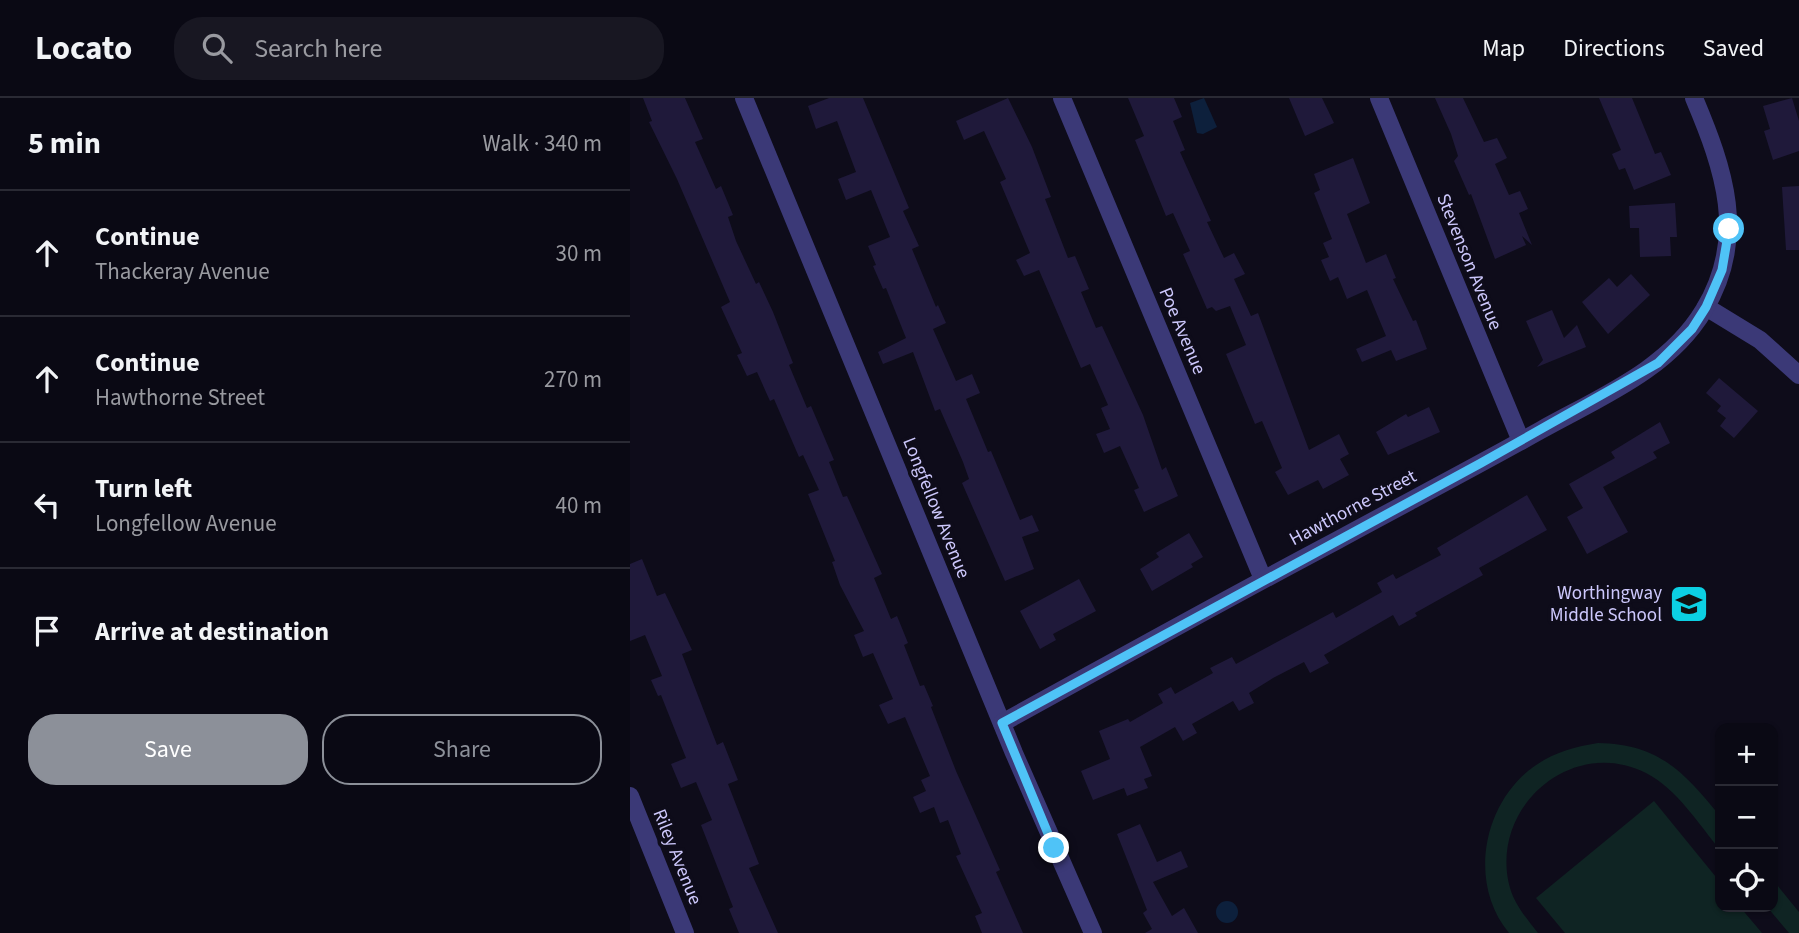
<!DOCTYPE html>
<meta charset="utf-8">
<style>
:root{--surface:#0a0914;--page:#181722;--text:#f1f3f6;--muted:#999aa0;--line:#2a2a34;--accent:#8c9099}
body{margin:0;font-family:"Source Sans 3",sans-serif;background:var(--page);color:var(--text)}
.controls{position:absolute;right:21px;bottom:21px;display:grid;overflow:hidden;border-radius:14px;box-shadow:0 2px 5px #0004}
.controls button{width:63px;height:63px;display:grid;place-items:center;padding:0;border:0;border-bottom:2px solid var(--line);background:var(--surface);color:var(--text);font:35px sans-serif}
.stop{position:absolute;width:21px;height:21px;margin:-16px;border:5px solid #4fc3f7;border-radius:50%;background:#fff}
.stop.end{background:#4fc3f7;border-color:#fff;box-shadow:0 2px 7px #0008}
.list{margin:0;padding:0;list-style:none}
h2{display:flex;justify-content:space-between;align-items:center;height:91px;margin:0;padding:0 28px;font-size:30px}
h2 small{font-size:23px;font-weight:400;color:var(--muted)}
.list li{display:grid;grid-template-columns:46px 1fr auto;gap:21px;align-items:center;box-sizing:border-box;height:126px;padding:0 28px;border-top:2px solid var(--line)}
.list b{display:block;font-size:26px;white-space:nowrap}
.list p{margin:0;font-size:23px;white-space:nowrap;color:var(--muted)}
.list em{font-size:23px;font-style:normal;color:var(--muted)}
.actions{display:flex;gap:14px;padding:21px 28px}
.actions a{flex:1;padding:16px 0;border:2px solid var(--accent);border-radius:28px;text-align:center;font-size:24px;color:var(--accent)}
.actions .main{background:var(--accent);color:#fff}
.icon{flex:none;width:38px;height:38px;fill:none;stroke:currentColor;stroke-width:2;stroke-linecap:round;stroke-linejoin:round}
.map{position:relative;flex:none;width:1169px;height:835px;overflow:hidden}
header{display:flex;align-items:center;gap:42px;box-sizing:border-box;height:98px;padding:0 35px;background:var(--surface);border-bottom:2px solid var(--line)}
header strong{font-size:33px}
nav{display:flex;gap:38px;margin-inline-start:auto;font-size:24px}
.search{width:490px;height:63px;background:var(--page);display:flex;align-items:center;gap:18px;box-sizing:border-box;padding:0 24px;border-radius:28px;color:var(--muted);font-size:26px}
main{display:flex}
aside{flex:1;background:var(--surface)}
.map>svg:first-child{display:block}
.green{fill:#0f2423}
.water{fill:#0d203c}
.building{fill:#1f193a}
.lines{fill:none;stroke-linecap:round;stroke-linejoin:round}
.minor{stroke:#3b3977;stroke-width:18}
.route{stroke:#4fc3f7;stroke-width:9}
.labels{text-anchor:middle;dominant-baseline:central;stroke-width:7;stroke-linejoin:round;paint-order:stroke}
.street-label{font-size:19px;fill:#cdc8fc;stroke:#0e0c1a}
.poi-label{font-size:19px;fill:#cdc8fc;stroke:#0e0c1a;text-anchor:end}
</style>
<header>
<strong>Locato</strong>
<div class="search"><svg class="icon" aria-label="search" viewBox="0 0 24 24"><circle cx="10" cy="10" r="6"/><path d="M15 15l6 6"/></svg>Search here</div>
<nav><a>Map</a><a>Directions</a><a>Saved</a></nav>
</header>
<main>
<aside>
<h2>5 min<small>Walk · 340 m</small></h2>
<ul class="list">
<li><svg class="icon" aria-label="ahead" viewBox="0 0 24 24"><path d="M12 20V5M6 11l6-6 6 6"/></svg><div><b>Continue</b><p>Thackeray Avenue</p></div><em>30 m</em></li>
<li><svg class="icon" aria-label="ahead" viewBox="0 0 24 24"><path d="M12 20V5M6 11l6-6 6 6"/></svg><div><b>Continue</b><p>Hawthorne Street</p></div><em>270 m</em></li>
<li><svg class="icon" aria-label="left" viewBox="0 0 24 24"><path d="M17 20v-9H6M10 6l-5 5 5 5"/></svg><div><b>Turn left</b><p>Longfellow Avenue</p></div><em>40 m</em></li>
<li><svg class="icon" aria-label="arrive" viewBox="0 0 24 24"><path d="M6 21V4h12l-3 4 3 4H6"/></svg><div><b>Arrive at destination</b></div></li>
</ul>
<div class="actions"><a class="main">Save</a><a>Share</a></div>
</aside>
<div class="map">
<svg width="1169" height="835" viewBox="0 0 1169 835">
<rect width="100%" height="100%" fill="#0e0c1a"/>
<g class="green">
<path d="M 968,645 C 1029,646 1054,674 1090,718 L 1090,752 C 1068,725 1047,691 1016,675 C 941,637 858,711 880,790 C 885,807 897,821 908,835 L 879,835 C 839,787 852,711 898,673 C 919,656 942,649 968,645 Z"/>
<path d="M 1024,703 L 1090,784 L 1090,809 L 1110,809 L 1132,835 L 935,835 L 906,800 Z"/>
<path d="M 1143,782 L 1169,814 L 1169,835 L 1159,835 L 1137,809 L 1143,809 Z"/>
</g>
<g class="water">
<path d="M 574,0 L 587,29 L 573,36 L 567,35 L 560,5 Z"/>
<circle cx="597" cy="814" r="11"/>
</g>
<g class="building">
<path d="M 13,0 L 55,0 L 73,41 L 65,44 L 86,91 L 91,88 L 103,117 L 98,119 L 106,143 L 126,186 L 129,184 L 143,214 L 163,265 L 159,267 L 177,310 L 181,308 L 204,362 L 199,364 L 213,399 L 217,398 L 252,476 L 244,480 L 261,521 L 267,518 L 278,545 L 274,547 L 290,588 L 294,587 L 303,608 L 301,609 L 326,673 L 370,772 L 366,774 L 393,835 L 352,835 L 345,818 L 352,815 L 326,758 L 331,756 L 318,722 L 310,725 L 304,709 L 290,715 L 283,699 L 296,693 L 291,682 L 300,678 L 275,619 L 258,626 L 249,607 L 263,601 L 243,555 L 233,559 L 224,537 L 234,533 L 210,487 L 202,464 L 205,463 L 178,396 L 189,392 L 173,357 L 169,359 L 144,301 L 140,303 L 127,274 L 117,278 L 107,257 L 112,255 L 91,209 L 100,204 L 47,81 L 19,24 L 22,23 Z"/>
<path d="M 199,0 L 233,0 L 279,110 L 273,113 L 289,148 L 282,151 L 306,209 L 308,207 L 316,225 L 303,231 L 326,283 L 342,276 L 350,295 L 336,301 L 358,354 L 361,353 L 390,422 L 402,417 L 409,433 L 392,439 L 404,471 L 375,483 L 332,385 L 339,381 L 333,364 L 310,311 L 305,313 L 283,254 L 253,266 L 248,254 L 276,240 L 256,190 L 253,191 L 243,168 L 246,167 L 238,148 L 260,139 L 241,92 L 216,102 L 208,81 L 226,74 L 207,23 L 186,31 L 178,8 Z"/>
<path d="M 378,0 L 402,49 L 421,99 L 415,101 L 438,160 L 445,158 L 459,191 L 451,194 L 466,230 L 472,228 L 513,317 L 532,372 L 536,369 L 548,398 L 514,414 L 504,392 L 509,390 L 490,348 L 474,355 L 466,336 L 480,331 L 471,310 L 478,307 L 460,266 L 451,270 L 409,172 L 394,178 L 386,162 L 400,155 L 370,84 L 376,81 L 354,33 L 334,42 L 326,23 Z"/>
<path d="M 498,0 L 544,0 L 552,19 L 543,23 L 555,52 L 550,54 L 581,123 L 577,124 L 594,160 L 604,155 L 615,176 L 604,181 L 621,218 L 628,215 L 679,352 L 709,336 L 719,356 L 710,361 L 719,377 L 693,391 L 688,382 L 658,397 L 645,374 L 652,370 L 632,323 L 625,326 L 596,256 L 616,247 L 600,208 L 586,213 L 582,209 L 577,211 L 553,156 L 560,153 L 543,115 L 536,118 L 505,42 L 514,38 Z"/>
<path d="M 659,0 L 692,0 L 704,25 L 675,38 Z"/>
<path d="M 805,0 L 833,0 L 854,44 L 867,40 L 877,60 L 865,66 L 879,97 L 890,93 L 898,111 L 889,115 L 902,147 L 892,138 L 896,147 L 865,161 L 841,96 L 839,97 L 824,63 L 828,58 L 821,36 Z"/>
<path d="M 969,0 L 1002,0 L 1025,56 L 1031,54 L 1041,77 L 1004,92 L 995,70 L 989,72 L 982,56 L 991,52 Z"/>
<path d="M 1162,0 L 1169,23 L 1169,53 L 1143,62 L 1134,33 L 1140,31 L 1133,8 Z"/>
<path d="M 723,60 L 740,105 L 717,116 L 736,165 L 756,156 L 766,180 L 763,181 L 783,223 L 786,222 L 797,251 L 766,263 L 761,252 L 732,264 L 726,251 L 756,238 L 737,192 L 717,201 L 708,179 L 700,183 L 691,162 L 699,159 L 693,145 L 702,141 L 684,95 L 690,92 L 684,76 Z"/>
<path d="M 1169,88 L 1169,152 L 1156,152 L 1152,89 Z"/>
<path d="M 1045,105 L 1047,139 L 1040,139 L 1041,158 L 1010,159 L 1009,130 L 1000,130 L 999,108 Z"/>
<path d="M 1001,176 L 1020,197 L 978,236 L 952,204 L 979,180 L 987,189 Z"/>
<path d="M 922,212 L 934,240 L 947,227 L 956,249 L 907,269 L 913,262 L 896,223 Z"/>
<path d="M 1089,280 L 1128,313 L 1104,340 L 1090,328 L 1096,320 L 1087,313 L 1091,308 L 1076,295 Z"/>
<path d="M 799,309 L 810,334 L 758,357 L 746,334 L 776,316 L 778,319 Z"/>
<path d="M 1030,324 L 1040,345 L 1023,354 L 1027,360 L 973,389 L 998,434 L 957,456 L 937,419 L 953,410 L 939,386 L 985,360 L 981,354 Z"/>
<path d="M 897,397 L 917,432 L 849,470 L 853,477 L 785,515 L 787,518 L 769,528 L 763,517 L 694,557 L 699,565 L 680,575 L 674,564 L 643,580 L 619,595 L 624,605 L 609,613 L 603,603 L 562,626 L 567,635 L 553,643 L 545,629 L 510,649 L 522,678 L 514,681 L 518,690 L 497,698 L 494,690 L 463,702 L 451,673 L 480,661 L 469,633 L 498,621 L 500,624 L 533,605 L 528,596 L 541,589 L 545,596 L 583,575 L 580,570 L 602,559 L 606,566 L 703,514 L 706,520 L 752,494 L 747,485 L 763,476 L 766,481 L 811,457 L 807,450 Z"/>
<path d="M 559,435 L 573,459 L 561,466 L 563,469 L 522,493 L 510,471 L 529,459 L 526,455 Z"/>
<path d="M 12,461 L 27,498 L 35,495 L 62,552 L 52,556 L 87,647 L 93,644 L 108,682 L 98,686 L 129,766 L 119,770 L 148,835 L 109,835 L 99,811 L 103,809 L 71,727 L 82,722 L 66,684 L 51,690 L 41,666 L 56,660 L 31,597 L 28,598 L 21,582 L 32,578 L 15,537 L 0,543 L 0,466 Z"/>
<path d="M 449,481 L 466,513 L 423,536 L 426,542 L 410,551 L 390,513 Z"/>
<path d="M 510,726 L 527,764 L 551,753 L 558,769 L 523,784 L 542,818 L 554,810 L 568,835 L 515,835 L 522,831 L 513,815 L 517,812 L 487,736 Z"/>
</g>
<g class="lines">
<g class="minor">
<path d="M 114,0 L 384,655 L 463,835"/>
<path d="M 432,0 L 633,481"/>
<path d="M 749,0 L 891,343"/>
<path d="M 1076,209 L 1130,242 L 1169,277"/>
<path d="M 372,625 C 483,564 594,502 706,443 C 774,406 843,370 911,332 C 970,299 1038,272 1074,212 C 1118,139 1094,71 1064,0"/>
<path d="M 0,698 L 55,835"/>
</g>
</g>
<g class="lines">
<path class="route" d="M 424,750 L 372,625 L 851,365 L 1028,265 L 1062,231 L 1076,209 L 1092,172 L 1099,131"/>
</g>
<defs>
<g id="school-square" transform="scale(2.0125)"><rect x="-9" y="-9" width="18" height="18" rx="4" fill="#0cd0e3" stroke="#0e0c1a"/><path d="M0-5L7-2L0 1L-7-2ZM-4 1L0 2.5L4 1V4Q0 6-4 4Z" fill="#111"/></g>
</defs>
<g fill-rule="evenodd">
<use href="#school-square" x="1059" y="506"/>
</g>
<g class="labels">
<g class="street-label">
<text transform="translate(839 164) rotate(68)">Stevenson Avenue</text>
<text transform="translate(552 233) rotate(67)">Poe Avenue</text>
<text transform="translate(306 410) rotate(68)">Longfellow Avenue</text>
<text transform="translate(723 410) rotate(-28)">Hawthorne Street</text>
<text transform="translate(47 759) rotate(68)">Riley Avenue</text>
</g>
<g class="poi-label">
<text x="1032" y="495">Worthingway<tspan x="1032" dy="22">Middle School</tspan></text>
</g>
</g>
</svg>
<div class="controls">
<button>+</button>
<button>−</button>
<button><svg class="icon" aria-label="locate" viewBox="0 0 24 24"><circle cx="12" cy="12" r="6"/><path d="M12 2v4M12 18v4M2 12h4M18 12h4"/></svg></button>
</div>
<div class="stop" style="left:1099px;top:131px"></div>
<div class="stop end" style="left:424px;top:750px"></div>
</div>
</main>
